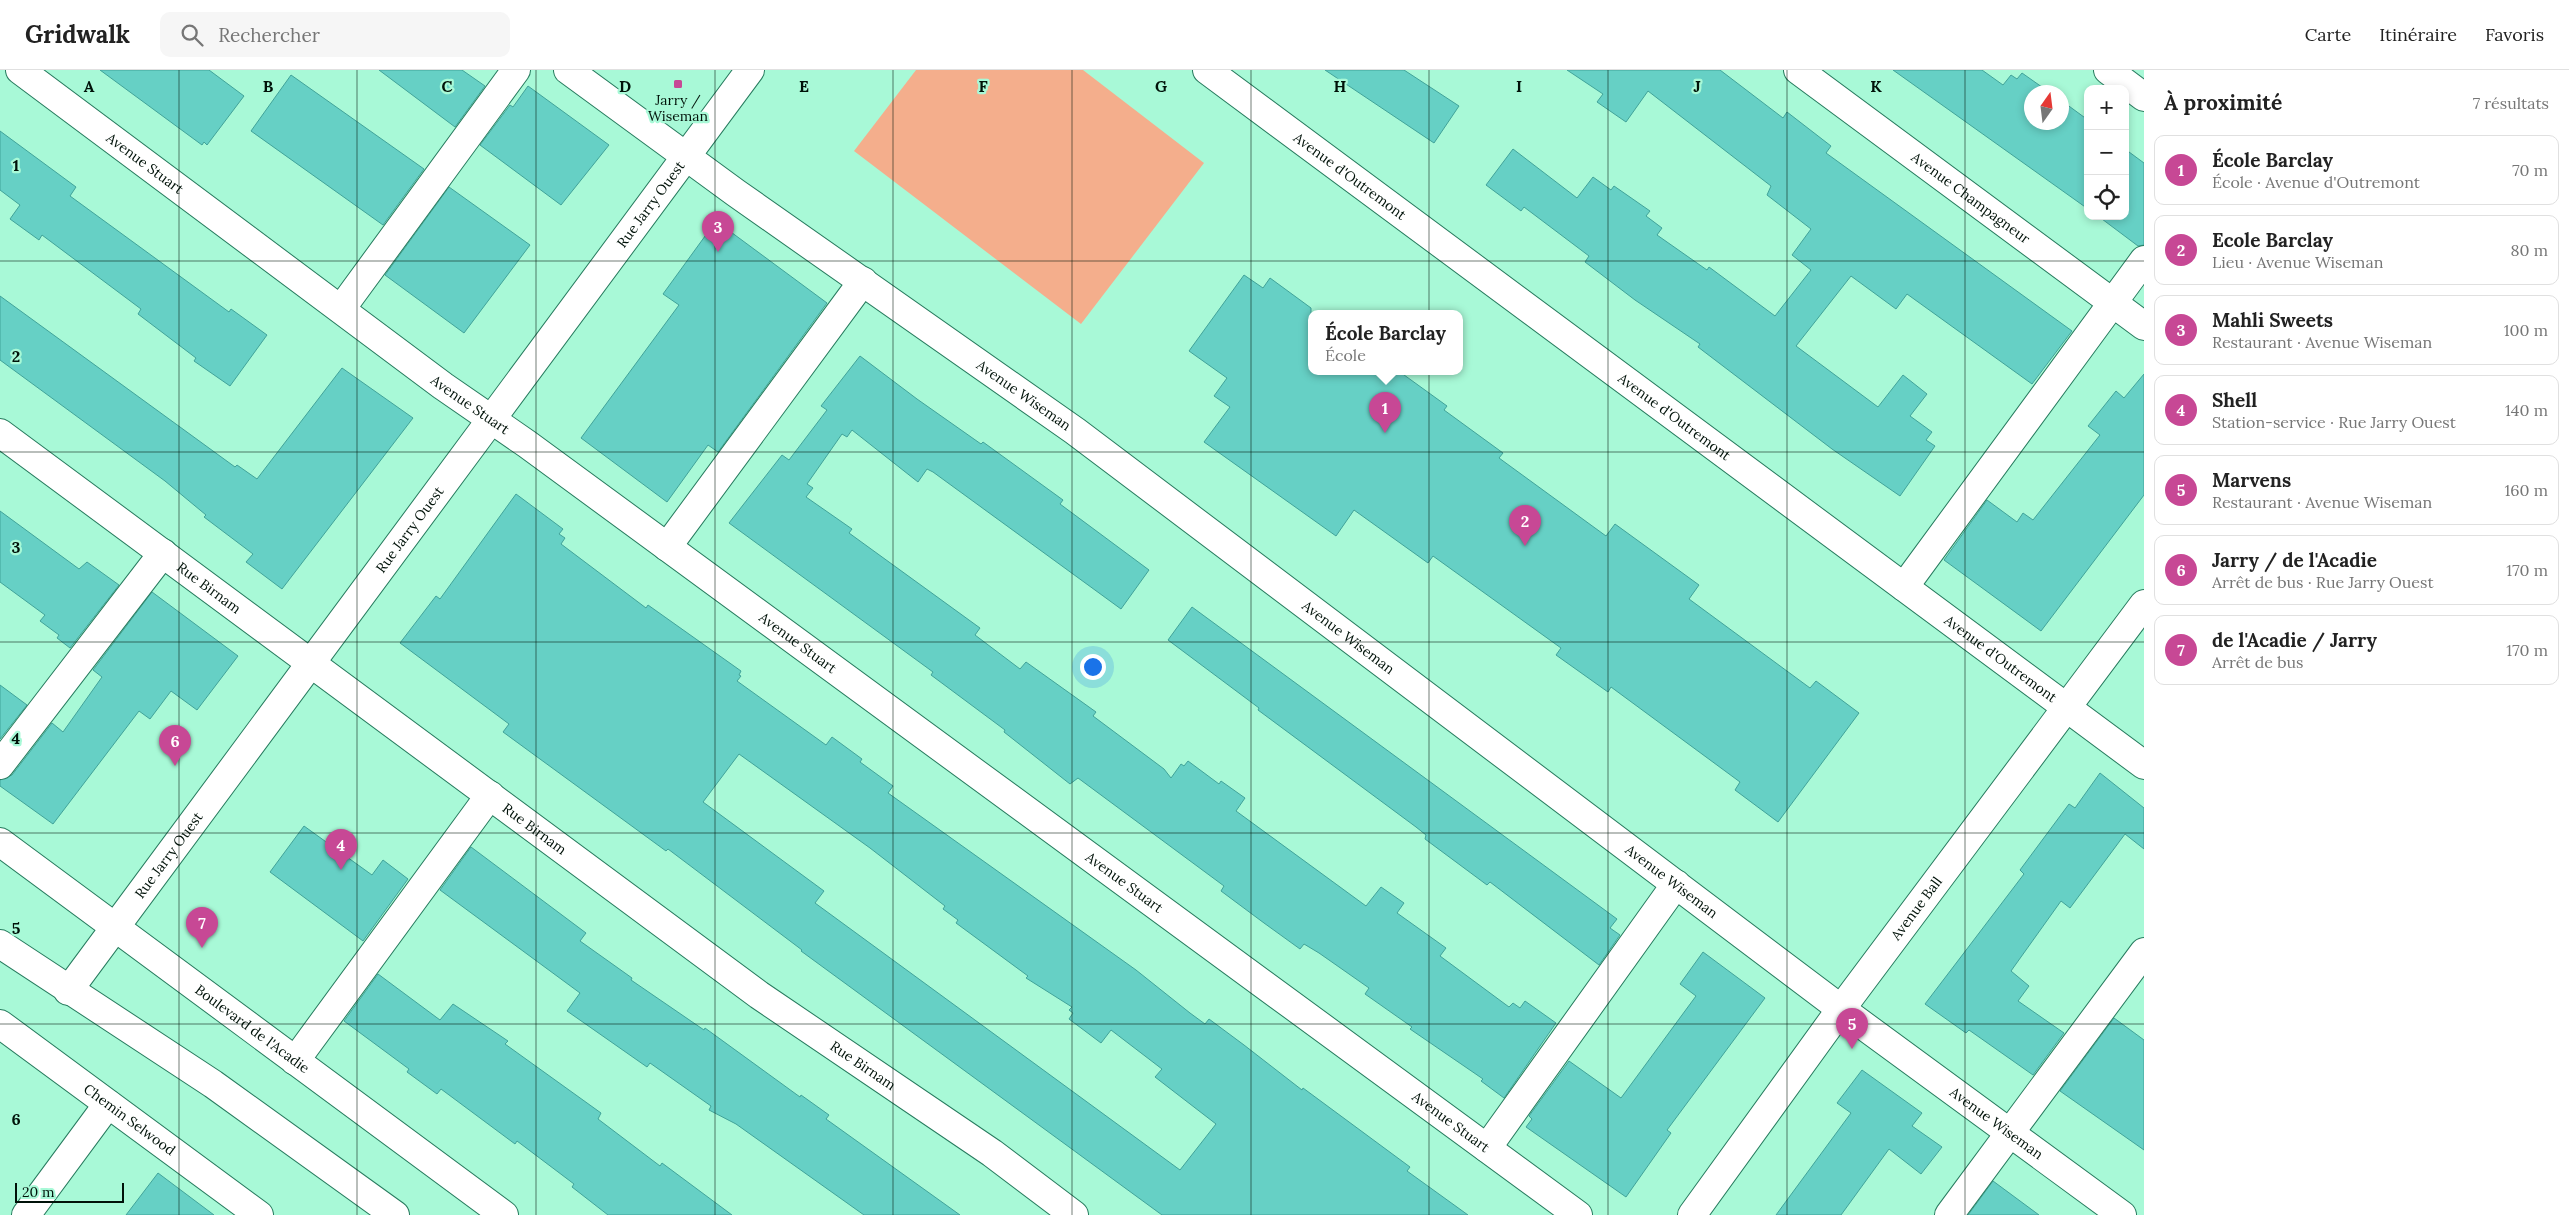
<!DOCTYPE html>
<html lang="fr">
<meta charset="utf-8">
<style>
:root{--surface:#fff;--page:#f6f6f6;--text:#222;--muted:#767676;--line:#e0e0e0;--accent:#c74895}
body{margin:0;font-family:Lora,serif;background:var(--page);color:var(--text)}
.controls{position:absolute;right:15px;top:15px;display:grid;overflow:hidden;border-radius:10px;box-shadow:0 2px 8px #0003}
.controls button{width:45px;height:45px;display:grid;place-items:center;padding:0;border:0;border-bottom:1px solid var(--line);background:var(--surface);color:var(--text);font:25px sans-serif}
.compass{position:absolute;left:2024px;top:15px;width:45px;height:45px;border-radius:50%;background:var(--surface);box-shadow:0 2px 8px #0003;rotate:14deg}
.scale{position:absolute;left:15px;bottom:12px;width:109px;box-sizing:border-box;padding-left:5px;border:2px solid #001209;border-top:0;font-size:14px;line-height:18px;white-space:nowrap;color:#001209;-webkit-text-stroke:4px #a8f9d7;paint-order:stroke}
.you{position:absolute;left:1092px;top:596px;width:18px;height:18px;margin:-12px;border:4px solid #fff;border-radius:50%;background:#1a73e8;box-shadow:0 0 0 8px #1a73e833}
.badge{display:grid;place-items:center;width:32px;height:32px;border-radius:50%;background:var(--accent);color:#fff;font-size:16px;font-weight:700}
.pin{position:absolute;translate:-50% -41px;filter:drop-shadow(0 1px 2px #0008)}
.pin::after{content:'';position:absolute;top:26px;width:18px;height:15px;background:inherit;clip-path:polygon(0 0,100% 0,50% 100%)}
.popup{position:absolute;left:1308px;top:240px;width:155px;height:65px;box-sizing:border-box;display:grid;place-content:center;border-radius:10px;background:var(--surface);filter:drop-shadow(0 1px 4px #0005);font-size:16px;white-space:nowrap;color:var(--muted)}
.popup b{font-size:19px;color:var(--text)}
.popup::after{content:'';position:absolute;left:50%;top:100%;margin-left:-10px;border:10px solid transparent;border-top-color:var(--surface)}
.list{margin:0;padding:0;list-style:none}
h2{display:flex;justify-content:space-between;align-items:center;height:65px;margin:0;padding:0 20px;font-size:21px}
h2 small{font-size:16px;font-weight:400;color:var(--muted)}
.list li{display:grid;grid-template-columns:32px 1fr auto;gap:15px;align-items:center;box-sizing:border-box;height:70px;margin:0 10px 10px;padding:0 10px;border:1px solid var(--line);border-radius:10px}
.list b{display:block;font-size:19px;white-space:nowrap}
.list p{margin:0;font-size:16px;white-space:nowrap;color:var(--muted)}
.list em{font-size:16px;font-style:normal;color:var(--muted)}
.icon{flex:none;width:28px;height:28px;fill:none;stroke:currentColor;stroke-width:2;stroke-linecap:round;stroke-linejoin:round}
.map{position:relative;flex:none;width:2144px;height:1145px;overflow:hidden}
header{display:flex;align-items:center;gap:30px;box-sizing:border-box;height:70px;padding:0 25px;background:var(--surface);border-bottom:1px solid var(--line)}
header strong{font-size:24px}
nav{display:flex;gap:28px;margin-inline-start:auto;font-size:18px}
.search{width:350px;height:45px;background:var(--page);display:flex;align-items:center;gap:12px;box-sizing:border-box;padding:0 18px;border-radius:10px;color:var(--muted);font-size:19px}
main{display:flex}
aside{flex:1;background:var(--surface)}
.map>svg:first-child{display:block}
.grass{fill:#f4ae8c}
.building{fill:#66d0c5;stroke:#41a399;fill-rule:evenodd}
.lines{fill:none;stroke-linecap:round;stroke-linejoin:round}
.minor-casing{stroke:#277b5e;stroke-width:30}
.major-casing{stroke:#277b5e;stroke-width:30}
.minor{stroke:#fff;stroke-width:28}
.major{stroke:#fff;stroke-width:28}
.grid{fill:none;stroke:#001209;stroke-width:1;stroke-opacity:0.55}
.poi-dot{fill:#c74895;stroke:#a8f9d7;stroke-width:2}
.labels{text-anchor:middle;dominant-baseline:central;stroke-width:4.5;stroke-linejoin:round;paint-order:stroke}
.poi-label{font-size:14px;fill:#001209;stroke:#a8f9d7}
.street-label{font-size:14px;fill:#001209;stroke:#a8f9d7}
.grid-label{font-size:16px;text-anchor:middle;font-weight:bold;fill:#001209;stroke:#a8f9d7;stroke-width:4.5;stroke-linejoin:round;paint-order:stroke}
</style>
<header>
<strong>Gridwalk</strong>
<div class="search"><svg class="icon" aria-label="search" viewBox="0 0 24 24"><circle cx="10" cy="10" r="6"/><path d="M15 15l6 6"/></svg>Rechercher</div>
<nav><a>Carte</a><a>Itinéraire</a><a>Favoris</a></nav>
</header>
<main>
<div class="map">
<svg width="2144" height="1145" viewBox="0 0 2144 1145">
<rect width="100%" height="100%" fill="#a8f9d7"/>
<path class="grass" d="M 916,0 L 1083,0 L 1204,93 L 1081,254 L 854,81 Z"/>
<g class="building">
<path d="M 100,0 L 209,0 L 244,26 L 207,75 L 204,72 L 202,75 Z"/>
<path d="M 379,0 L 462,0 L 485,16 L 455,57 Z"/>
<path d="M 1325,0 L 1404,0 L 1459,36 L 1434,73 Z"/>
<path d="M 1567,0 L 1720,0 L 1783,48 L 1787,42 L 1831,76 L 1826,83 L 2072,261 L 2032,314 L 1907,224 L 1896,239 L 1851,206 L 1796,276 L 1878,337 L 1903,305 L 1927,324 L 1910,346 L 1932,362 L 1926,370 L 1935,376 L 1900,426 L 1832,379 L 1698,277 L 1700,274 L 1635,230 L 1585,192 L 1589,186 L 1524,137 L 1521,141 L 1486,115 L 1513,79 L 1577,128 L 1593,107 L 1611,120 L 1614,116 L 1650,141 L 1646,146 L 1662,158 L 1657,165 L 1707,200 L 1709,197 L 1775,246 L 1811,200 L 1792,185 L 1811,159 L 1767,125 L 1771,116 L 1648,21 L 1626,52 L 1597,32 L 1603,24 Z"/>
<path d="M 1893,0 L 1982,0 L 2003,15 L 2011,5 L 2017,9 L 2022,3 L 2049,22 L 2032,22 L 2032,52 L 2062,52 L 2062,31 L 2088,50 L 2088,139 Z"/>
<path d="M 291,5 L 424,99 L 383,155 L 251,61 Z"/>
<path d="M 528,16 L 609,75 L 561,135 L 480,75 L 510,35 L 513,37 Z"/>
<path d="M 0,61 L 76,117 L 70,126 L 229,242 L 231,239 L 267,265 L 230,316 L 194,291 L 196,288 L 138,244 L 141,239 L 42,165 L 39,170 L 10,149 L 20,135 L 0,120 Z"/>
<path d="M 2125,79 L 2144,93 L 2144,175 L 2138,176 L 2098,146 L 2125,146 Z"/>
<path d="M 449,117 L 530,175 L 464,263 L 385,205 Z"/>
<path d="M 716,151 L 827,233 L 718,382 L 708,375 L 667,432 L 581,368 L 679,235 L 663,224 Z"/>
<path d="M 1244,205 L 1263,218 L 1270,208 L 1311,238 L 1311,302 L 1400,302 L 1447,336 L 1444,340 L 1503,383 L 1499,388 L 1606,466 L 1615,454 L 1699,515 L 1689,529 L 1810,618 L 1816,611 L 1859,643 L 1778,752 L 1735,720 L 1740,712 L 1611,617 L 1608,622 L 1556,585 L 1561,578 L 1433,486 L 1428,493 L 1354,440 L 1336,466 L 1204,372 L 1230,337 L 1214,326 L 1227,308 L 1189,281 Z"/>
<path d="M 0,226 L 235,397 L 237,395 L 257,409 L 342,298 L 413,348 L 282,519 L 246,492 L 253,484 L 204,447 L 206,445 L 165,411 L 0,290 Z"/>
<path d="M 860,286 L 917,329 L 981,374 L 983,372 L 1063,430 L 1060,434 L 1149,500 L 1121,539 L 933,402 L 927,399 L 918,412 L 852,360 L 847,367 L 842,364 L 807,414 L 813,418 L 806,427 L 852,459 L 849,463 L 980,558 L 975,565 L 1020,599 L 1026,592 L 1096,642 L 1093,646 L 1164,699 L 1171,708 L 1181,694 L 1184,696 L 1188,691 L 1219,714 L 1221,711 L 1245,728 L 1236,741 L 1366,836 L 1381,817 L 1404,833 L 1397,843 L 1446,878 L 1440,886 L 1509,937 L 1513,933 L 1520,938 L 1525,931 L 1556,953 L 1504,1028 L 1481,1011 L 1483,1009 L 1410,959 L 1412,957 L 1365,924 L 1369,918 L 1319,883 L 1304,874 L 1300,879 L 1264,853 L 1221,821 L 1224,816 L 1078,708 L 1070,714 L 1004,662 L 1005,660 L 931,605 L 933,602 L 729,453 L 782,385 L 789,390 L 827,340 L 821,336 Z"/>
<path d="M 2144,304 L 2144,425 L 2041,561 L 1944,490 L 1987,430 L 2017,452 L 2023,443 L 2033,450 L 2100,365 L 2088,356 L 2116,321 L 2124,328 Z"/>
<path d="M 516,424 L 563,459 L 559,464 L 565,468 L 561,474 L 646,538 L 648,535 L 741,601 L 739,605 L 741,606 L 737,611 L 826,675 L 832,667 L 862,689 L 860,692 L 893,716 L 888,723 L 1136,900 L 1190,943 L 1205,954 L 1209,949 L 1244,975 L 1302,1020 L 1303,1018 L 1410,1097 L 1407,1101 L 1468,1145 L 1162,1145 L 801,881 L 802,880 L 668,779 L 666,781 L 503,662 L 509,654 L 400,573 L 436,526 L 440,529 ZM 739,684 L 870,778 L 945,836 L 943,839 L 958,850 L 956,853 L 1028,906 L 1026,908 L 1072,937 L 1069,940 L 1073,943 L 1069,949 L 1101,973 L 1111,960 L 1162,999 L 1155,1007 L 1216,1054 L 1180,1100 L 815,833 L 824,821 L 703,732 Z"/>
<path d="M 0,441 L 79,499 L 87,492 L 119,515 L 70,578 L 57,568 L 59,565 L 40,551 L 45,545 L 0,512 Z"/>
<path d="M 152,522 L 238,586 L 197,640 L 171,621 L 150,649 L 139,641 L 53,754 L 0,716 L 0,710 L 12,705 L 52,653 L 63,662 L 102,607 L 93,600 Z"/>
<path d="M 1192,537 L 1617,849 L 1610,858 L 1620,865 L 1599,895 L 1490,812 L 1487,815 L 1425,769 L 1426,765 L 1416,757 L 1258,640 L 1259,638 L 1168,570 Z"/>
<path d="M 0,615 L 27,635 L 0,669 Z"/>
<path d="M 2100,703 L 2144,738 L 2144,779 L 2125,764 L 2070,838 L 2061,831 L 2011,901 L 2029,916 L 2018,931 L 2064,963 L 2033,1005 L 1969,960 L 1966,963 L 1925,934 L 2024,804 L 2020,800 L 2069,734 L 2075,738 Z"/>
<path d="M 304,756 L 372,805 L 383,790 L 408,809 L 363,871 L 270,802 Z"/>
<path d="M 471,777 L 586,863 L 580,871 L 632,908 L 631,910 L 704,960 L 705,958 L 800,1027 L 801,1025 L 829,1045 L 826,1049 L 960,1145 L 864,1145 L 736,1054 L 709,1040 L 711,1036 L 650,993 L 647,997 L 567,941 L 580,923 L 440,820 Z"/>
<path d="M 1703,882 L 1765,928 L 1667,1060 L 1671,1063 L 1626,1127 L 1526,1057 L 1532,1049 L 1529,1046 L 1569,991 L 1621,1028 L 1696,926 L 1680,914 Z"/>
<path d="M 378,904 L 440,950 L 453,934 L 508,971 L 505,974 L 601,1043 L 598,1049 L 660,1096 L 662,1093 L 732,1145 L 608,1145 L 572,1117 L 574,1114 L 517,1071 L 515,1074 L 441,1019 L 437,1024 L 407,1002 L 409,999 L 344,951 Z"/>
<path d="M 2114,948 L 2144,970 L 2144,1080 L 2060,1021 Z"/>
<path d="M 1862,1000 L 1922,1043 L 1912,1056 L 1942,1077 L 1921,1104 L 1889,1079 L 1841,1145 L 1776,1145 L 1851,1043 L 1837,1033 Z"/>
<path d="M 158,1103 L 214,1145 L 126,1145 Z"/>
<path d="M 1993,1111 L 2039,1145 L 1968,1145 Z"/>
</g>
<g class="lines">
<g class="minor-casing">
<g id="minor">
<path id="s1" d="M 20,0 L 443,316 L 527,374 L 1578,1145"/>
<path id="s2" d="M 568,0 L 736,123 L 1075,361 L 1841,939 L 2122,1145"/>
<path id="s3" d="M 1207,0 L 2144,695"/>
<path id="s4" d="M 1798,0 L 2144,256"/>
<path d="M 2108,0 L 2144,27"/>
<path d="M 341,239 L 516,0"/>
<path id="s5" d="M 0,363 L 759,925 L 992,1083 L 1074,1145"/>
<path d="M 667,477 L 863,211"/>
<path d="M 1904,517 L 2144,190"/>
<path d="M 0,695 L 163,483"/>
<path id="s6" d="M 0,954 L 259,1145"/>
<path d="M 295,991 L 490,725"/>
<path d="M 1487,1078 L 1676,814"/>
<path d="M 26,1145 L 108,1034"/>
<path id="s7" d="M 1692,1145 L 1841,939 L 2144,534"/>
<path d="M 1949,1145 L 2144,882"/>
</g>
</g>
<g class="major-casing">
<g id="major">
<path id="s8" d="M 0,772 L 504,1145"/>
<path d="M 0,874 L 213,1014 L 395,1145"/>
<path id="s9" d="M 68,921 L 750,0"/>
</g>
</g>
<use href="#minor" class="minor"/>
<use href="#major" class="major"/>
</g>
<path class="grid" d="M 179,0 L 179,1145M 357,0 L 357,1145M 536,0 L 536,1145M 715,0 L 715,1145M 893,0 L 893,1145M 1072,0 L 1072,1145M 1251,0 L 1251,1145M 1429,0 L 1429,1145M 1608,0 L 1608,1145M 1787,0 L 1787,1145M 1965,0 L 1965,1145M 0,191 L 2144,191M 0,382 L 2144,382M 0,572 L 2144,572M 0,763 L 2144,763M 0,954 L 2144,954"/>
<rect class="poi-dot" x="673" y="9" width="10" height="10" rx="2.5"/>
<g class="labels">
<g class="poi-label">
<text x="678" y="30">Jarry /<tspan x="678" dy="16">Wiseman</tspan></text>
</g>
<g class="street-label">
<text stroke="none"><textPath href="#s1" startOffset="156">Avenue Stuart</textPath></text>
<text stroke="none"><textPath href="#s3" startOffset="178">Avenue d'Outremont</textPath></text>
<text stroke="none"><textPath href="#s4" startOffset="215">Avenue Champagneur</textPath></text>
<text stroke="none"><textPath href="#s9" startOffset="979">Rue Jarry Ouest</textPath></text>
<text stroke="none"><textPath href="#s2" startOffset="560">Avenue Wiseman</textPath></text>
<text stroke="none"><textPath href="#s1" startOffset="561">Avenue Stuart</textPath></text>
<text stroke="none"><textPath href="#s3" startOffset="582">Avenue d'Outremont</textPath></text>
<text stroke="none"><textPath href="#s9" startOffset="574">Rue Jarry Ouest</textPath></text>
<text stroke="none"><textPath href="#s5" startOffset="260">Rue Birnam</textPath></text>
<text stroke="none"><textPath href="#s2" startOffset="965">Avenue Wiseman</textPath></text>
<text stroke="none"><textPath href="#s1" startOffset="966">Avenue Stuart</textPath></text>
<text stroke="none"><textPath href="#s3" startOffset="988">Avenue d'Outremont</textPath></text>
<text stroke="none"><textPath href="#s5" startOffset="665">Rue Birnam</textPath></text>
<text stroke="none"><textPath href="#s9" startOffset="169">Rue Jarry Ouest</textPath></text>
<text stroke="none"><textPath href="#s2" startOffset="1370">Avenue Wiseman</textPath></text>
<text stroke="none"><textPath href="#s1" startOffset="1371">Avenue Stuart</textPath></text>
<text stroke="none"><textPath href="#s7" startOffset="380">Avenue Ball</textPath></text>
<text stroke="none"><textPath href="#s8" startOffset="314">Boulevard de l'Acadie</textPath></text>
<text stroke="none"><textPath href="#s5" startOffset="1070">Rue Birnam</textPath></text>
<text stroke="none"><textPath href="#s6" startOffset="161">Chemin Selwood</textPath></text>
<text stroke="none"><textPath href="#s1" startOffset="1776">Avenue Stuart</textPath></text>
<text stroke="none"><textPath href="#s2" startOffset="1775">Avenue Wiseman</textPath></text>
</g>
</g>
<g class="grid-label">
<text x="89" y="22">A</text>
<text x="268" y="22">B</text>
<text x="447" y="22">C</text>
<text x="625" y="22">D</text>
<text x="804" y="22">E</text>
<text x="983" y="22">F</text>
<text x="1161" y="22">G</text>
<text x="1340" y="22">H</text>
<text x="1519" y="22">I</text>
<text x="1697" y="22">J</text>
<text x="1876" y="22">K</text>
<text x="16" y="101">1</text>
<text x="16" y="292">2</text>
<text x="16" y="483">3</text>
<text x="16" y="674">4</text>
<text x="16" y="864">5</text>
<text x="16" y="1055">6</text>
</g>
</svg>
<div class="controls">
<button>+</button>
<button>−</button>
<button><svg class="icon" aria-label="locate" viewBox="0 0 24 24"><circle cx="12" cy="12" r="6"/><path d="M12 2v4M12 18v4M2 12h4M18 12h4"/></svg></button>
</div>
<svg class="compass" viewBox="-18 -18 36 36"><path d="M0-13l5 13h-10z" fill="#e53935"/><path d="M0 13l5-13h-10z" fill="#767676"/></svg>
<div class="scale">20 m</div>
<div class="you"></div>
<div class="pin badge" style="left:1385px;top:363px">1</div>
<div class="popup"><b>École Barclay</b>École</div>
<div class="pin badge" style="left:1525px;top:476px">2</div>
<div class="pin badge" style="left:718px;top:182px">3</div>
<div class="pin badge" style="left:341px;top:800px">4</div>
<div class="pin badge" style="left:1852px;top:979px">5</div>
<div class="pin badge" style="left:175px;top:696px">6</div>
<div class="pin badge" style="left:202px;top:878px">7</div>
</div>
<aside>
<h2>À proximité<small>7 résultats</small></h2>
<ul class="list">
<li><span class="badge">1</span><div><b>École Barclay</b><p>École · Avenue d'Outremont</p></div><em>70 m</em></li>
<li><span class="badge">2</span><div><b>Ecole Barclay</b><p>Lieu · Avenue Wiseman</p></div><em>80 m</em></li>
<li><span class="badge">3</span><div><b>Mahli Sweets</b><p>Restaurant · Avenue Wiseman</p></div><em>100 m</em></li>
<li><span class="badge">4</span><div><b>Shell</b><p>Station-service · Rue Jarry Ouest</p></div><em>140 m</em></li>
<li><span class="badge">5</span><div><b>Marvens</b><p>Restaurant · Avenue Wiseman</p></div><em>160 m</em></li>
<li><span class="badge">6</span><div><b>Jarry / de l'Acadie</b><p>Arrêt de bus · Rue Jarry Ouest</p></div><em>170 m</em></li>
<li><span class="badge">7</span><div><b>de l'Acadie / Jarry</b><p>Arrêt de bus</p></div><em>170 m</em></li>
</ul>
</aside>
</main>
